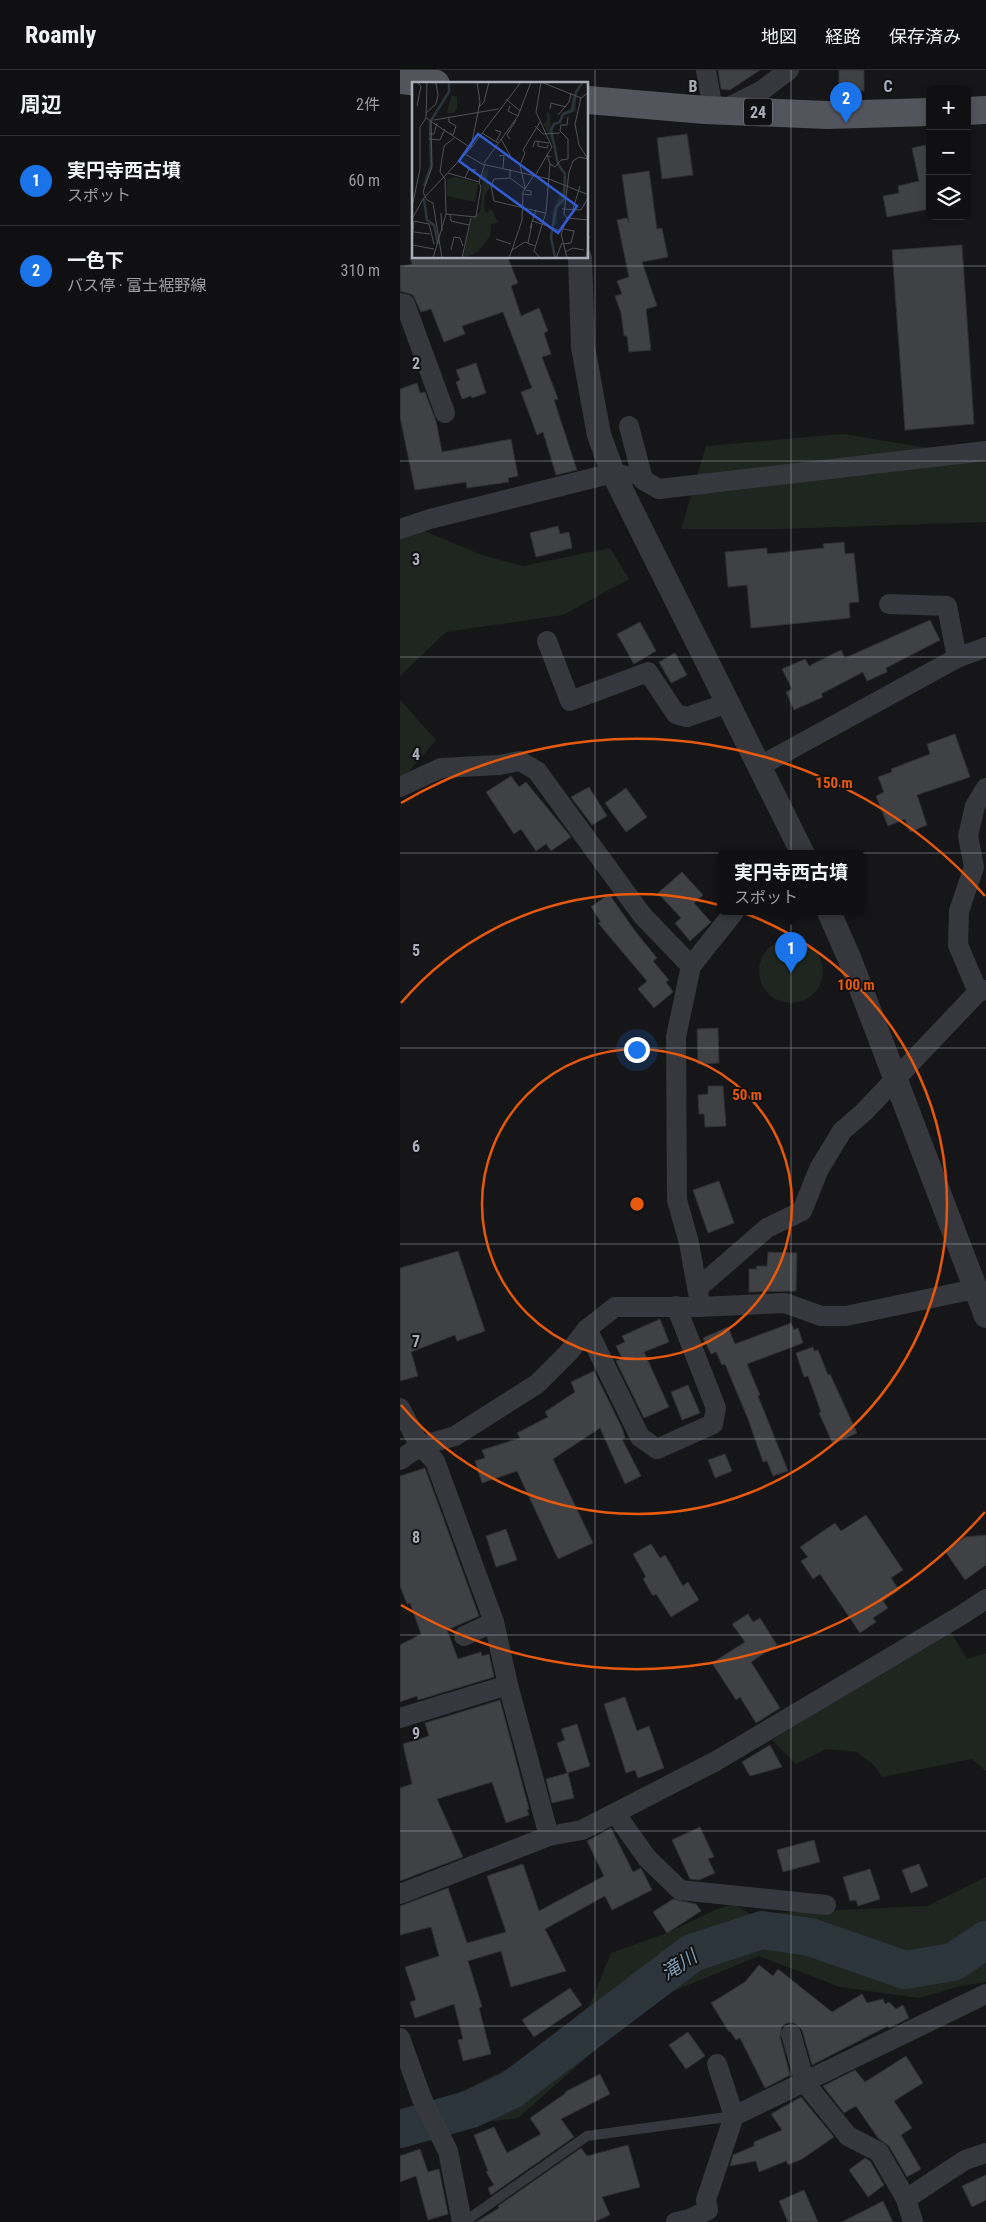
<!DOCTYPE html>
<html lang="ja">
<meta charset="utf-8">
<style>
:root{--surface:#101012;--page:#1e1e20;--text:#f1f3f6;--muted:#9c9d9f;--line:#303032;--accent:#1a73e8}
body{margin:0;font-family:"Roboto Condensed","Noto Sans JP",sans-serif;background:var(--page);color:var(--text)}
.controls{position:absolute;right:15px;top:15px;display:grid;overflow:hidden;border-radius:8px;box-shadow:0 2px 8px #0003}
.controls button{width:45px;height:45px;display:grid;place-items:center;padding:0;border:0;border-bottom:1px solid var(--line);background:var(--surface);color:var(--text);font:25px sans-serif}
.you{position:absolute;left:236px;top:979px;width:18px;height:18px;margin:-12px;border:4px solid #fff;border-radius:50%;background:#1a73e8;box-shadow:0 0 0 8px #1a73e833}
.badge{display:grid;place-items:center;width:32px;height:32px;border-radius:50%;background:var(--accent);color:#fff;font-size:16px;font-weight:700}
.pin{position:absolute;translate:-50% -41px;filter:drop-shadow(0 1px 2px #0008)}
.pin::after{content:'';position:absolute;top:26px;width:18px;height:15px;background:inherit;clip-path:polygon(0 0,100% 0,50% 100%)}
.popup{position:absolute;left:317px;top:780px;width:148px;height:65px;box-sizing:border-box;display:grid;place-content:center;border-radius:8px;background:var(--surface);filter:drop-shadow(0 1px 4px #0005);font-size:16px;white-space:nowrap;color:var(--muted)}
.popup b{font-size:19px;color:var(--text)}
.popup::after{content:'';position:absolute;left:50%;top:100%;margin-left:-10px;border:10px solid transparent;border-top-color:var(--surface)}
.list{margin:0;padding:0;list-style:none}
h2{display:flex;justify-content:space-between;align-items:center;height:65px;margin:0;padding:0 20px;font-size:21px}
h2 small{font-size:16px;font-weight:400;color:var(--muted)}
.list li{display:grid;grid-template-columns:32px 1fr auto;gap:15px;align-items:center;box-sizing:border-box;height:90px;padding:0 20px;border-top:1px solid var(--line)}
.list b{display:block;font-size:19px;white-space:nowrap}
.list p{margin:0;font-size:16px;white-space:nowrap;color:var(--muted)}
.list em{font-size:16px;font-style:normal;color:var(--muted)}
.icon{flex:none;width:28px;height:28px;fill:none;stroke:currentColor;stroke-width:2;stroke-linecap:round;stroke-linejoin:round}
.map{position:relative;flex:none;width:586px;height:2152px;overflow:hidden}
header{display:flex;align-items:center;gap:30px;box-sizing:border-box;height:70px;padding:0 25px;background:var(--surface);border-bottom:1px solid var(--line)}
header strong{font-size:24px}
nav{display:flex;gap:28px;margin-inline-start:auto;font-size:18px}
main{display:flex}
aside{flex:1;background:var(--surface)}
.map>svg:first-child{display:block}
.green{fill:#1e261f}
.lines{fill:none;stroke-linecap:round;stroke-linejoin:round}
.river{stroke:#2c353c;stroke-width:38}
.building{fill:#404145;stroke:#303034}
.service{stroke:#37383d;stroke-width:10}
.minor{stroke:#37383d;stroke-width:20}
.tertiary{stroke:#37383d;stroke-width:24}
.primary{stroke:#53555c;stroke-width:28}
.grid{fill:none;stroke:#a8adb8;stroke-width:1;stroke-opacity:0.55}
.ring{fill:none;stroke:#e8590c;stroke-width:2.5}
.labels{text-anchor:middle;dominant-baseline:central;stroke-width:4;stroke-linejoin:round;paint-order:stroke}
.shield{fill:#111113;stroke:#7b7e86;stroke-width:1}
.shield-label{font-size:16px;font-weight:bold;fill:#a8adb8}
.water-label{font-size:19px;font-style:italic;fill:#7f9bb3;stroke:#111113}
.inset-river{fill:none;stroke:#2c353c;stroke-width:2.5}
.inset-road{fill:none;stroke:#505258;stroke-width:1}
.view{fill:#325cd3;fill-opacity:0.15;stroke:#325cd3;stroke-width:2.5}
.inset-edge{fill:none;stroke:#a8adb8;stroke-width:2.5}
.grid-label{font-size:16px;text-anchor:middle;font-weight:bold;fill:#a8adb8;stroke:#111113;stroke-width:4;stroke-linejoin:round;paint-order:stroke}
.centre{fill:#e8590c;stroke:#111113;stroke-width:2.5}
.ring-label{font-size:15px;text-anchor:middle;font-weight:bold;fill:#e8590c;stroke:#111113;stroke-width:4;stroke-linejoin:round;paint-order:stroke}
</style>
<header>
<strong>Roamly</strong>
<nav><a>地図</a><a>経路</a><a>保存済み</a></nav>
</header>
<main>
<aside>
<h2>周辺<small>2件</small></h2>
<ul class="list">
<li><span class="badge">1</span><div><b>実円寺西古墳</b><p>スポット</p></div><em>60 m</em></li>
<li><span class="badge">2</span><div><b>一色下</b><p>バス停 · 富士裾野線</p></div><em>310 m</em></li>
</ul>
</aside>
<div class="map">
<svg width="586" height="2152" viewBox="0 0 586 2152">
<rect width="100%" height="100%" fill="#161618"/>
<g class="green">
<path d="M 443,364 L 564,384 L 586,374 L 586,452 L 379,459 L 281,459 L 306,376 Z"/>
<path d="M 12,456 L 82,485 L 123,496 L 210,478 L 229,509 L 163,545 L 46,562 L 0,606 L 0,466 Z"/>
<path d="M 0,630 L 36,670 L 0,712 Z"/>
<circle cx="391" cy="901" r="32"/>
<path d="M 550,1561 L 567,1589 L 586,1583 L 586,1701 L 572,1689 L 482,1707 L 474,1695 L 457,1682 L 426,1679 L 396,1694 L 372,1670 Z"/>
<path d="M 586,1807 L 586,1912 L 560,1916 L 519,1928 L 440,1917 L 359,1886 L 269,1923 L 210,1967 L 118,2048 L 85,2052 L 46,2029 L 123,1991 L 190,1935 L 211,1883 L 267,1863 L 317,1839 L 335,1834 L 350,1844 L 527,1836 Z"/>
</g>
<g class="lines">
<path class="river" d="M 0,2059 L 71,2039 L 111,2020 L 292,1883 L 362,1860 L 410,1867 L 505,1900 L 553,1892 L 586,1870"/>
</g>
<g class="building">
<path d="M 318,0 L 360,0 L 330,20 L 321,19 Z"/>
<rect x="439" y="0" width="25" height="21"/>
<path d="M 287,64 L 293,105 L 262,109 L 257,68 Z"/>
<path d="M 530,74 L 530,139 L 487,147 L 483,126 L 499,123 L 498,116 L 519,111 L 512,78 Z"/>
<path d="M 249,101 L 257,159 L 262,158 L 268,187 L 242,192 L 257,236 L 246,239 L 251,280 L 229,282 L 227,266 L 224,266 L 221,243 L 215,226 L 222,224 L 217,211 L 229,207 L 217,150 L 227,148 L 229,153 L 222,105 Z"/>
<path d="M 562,175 L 574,354 L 505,360 L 492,180 Z"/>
<path d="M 10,188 L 108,188 L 118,213 L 111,216 L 121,246 L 139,238 L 148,261 L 144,263 L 151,284 L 142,287 L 158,329 L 154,330 L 177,400 L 156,405 L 143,362 L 137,365 L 121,322 L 132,318 L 103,242 L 62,256 L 65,264 L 44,272 L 31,239 L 21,242 L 13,225 L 0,221 L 0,197 L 12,194 Z"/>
<path d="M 76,293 L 86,323 L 72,328 L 71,326 L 62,329 L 56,312 L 60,310 L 56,300 Z"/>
<path d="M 17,313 L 20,323 L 25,322 L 36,351 L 42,382 L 111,369 L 118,406 L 108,408 L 109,412 L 67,418 L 66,412 L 15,420 L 0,347 L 0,319 Z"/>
<path d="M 158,456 L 160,464 L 169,462 L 172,478 L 136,487 L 130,463 Z"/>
<path d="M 444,472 L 445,484 L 454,483 L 459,532 L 449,533 L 450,548 L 351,558 L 347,515 L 328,517 L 325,482 L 367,478 L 367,484 L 424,478 L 423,474 Z"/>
<path d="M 530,550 L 540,570 L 486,598 L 487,602 L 467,611 L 463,602 L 421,624 L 423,627 L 394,640 L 386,622 L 392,619 L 382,599 L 405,589 L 409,596 L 441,580 L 445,588 Z"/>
<path d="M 240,552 L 256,581 L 234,594 L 217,564 Z"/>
<path d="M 275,583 L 287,605 L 271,613 L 259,592 Z"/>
<path d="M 555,664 L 570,707 L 517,725 L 527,755 L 510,762 L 505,749 L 488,756 L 476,726 L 484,722 L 478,707 L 492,702 L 491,699 L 530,684 L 527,674 Z"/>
<path d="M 111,706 L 119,717 L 126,712 L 171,767 L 151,781 L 146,774 L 136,781 L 121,759 L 114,764 L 86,722 Z"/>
<path d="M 189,717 L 207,746 L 192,755 L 171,727 Z"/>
<path d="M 226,718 L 247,747 L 226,762 L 205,733 Z"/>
<path d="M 282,802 L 303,825 L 294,833 L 311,852 L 290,871 L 275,853 L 281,848 L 258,823 Z"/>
<path d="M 209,824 L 235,861 L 257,888 L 253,891 L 269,910 L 266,912 L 273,922 L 254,938 L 238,919 L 247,911 L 198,853 L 201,852 L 191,837 Z"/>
<path d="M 318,958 L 319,993 L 298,994 L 297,959 Z"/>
<path d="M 308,1016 L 323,1016 L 326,1056 L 305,1057 L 304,1044 L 299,1044 L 298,1025 L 308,1024 Z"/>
<path d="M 319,1111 L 334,1153 L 308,1163 L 293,1120 Z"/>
<path d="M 58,1181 L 85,1261 L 57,1271 L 55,1265 L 11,1282 L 18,1306 L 0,1311 L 0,1198 Z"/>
<path d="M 368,1182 L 397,1183 L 396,1221 L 349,1222 L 349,1199 L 357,1199 L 356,1196 L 367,1196 Z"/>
<path d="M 260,1249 L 269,1272 L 244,1282 L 269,1337 L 244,1348 L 216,1291 L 222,1288 L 216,1276 L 225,1272 L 222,1266 Z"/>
<path d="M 391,1253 L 394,1260 L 398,1258 L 403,1273 L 347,1294 L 360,1325 L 358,1326 L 388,1401 L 373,1406 L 367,1391 L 363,1392 L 348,1349 L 325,1294 L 322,1295 L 316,1282 L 311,1284 L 303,1268 L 328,1257 L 335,1274 Z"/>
<path d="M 413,1277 L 414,1281 L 418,1280 L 428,1305 L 430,1304 L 457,1363 L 433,1374 L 419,1343 L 421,1342 L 408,1306 L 404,1307 L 396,1283 Z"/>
<path d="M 194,1301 L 222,1358 L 225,1368 L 222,1369 L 241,1406 L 225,1414 L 200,1358 L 153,1389 L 193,1473 L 158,1489 L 117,1401 L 82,1413 L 75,1391 L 85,1388 L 82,1380 L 120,1368 L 117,1363 L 148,1347 L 145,1342 L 175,1322 L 171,1312 Z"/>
<path d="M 288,1315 L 300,1343 L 282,1350 L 271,1322 Z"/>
<path d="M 325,1384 L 332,1401 L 315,1408 L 308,1390 Z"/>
<path d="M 25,1398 L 79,1546 L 47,1560 L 58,1589 L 81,1582 L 82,1586 L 89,1584 L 94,1607 L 18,1630 L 17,1626 L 0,1632 L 0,1575 L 21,1564 L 10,1533 L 7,1534 L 0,1516 L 0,1406 Z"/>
<path d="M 466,1445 L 503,1500 L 491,1508 L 499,1520 L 483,1531 L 488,1538 L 473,1548 L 476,1552 L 460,1563 L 420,1504 L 413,1509 L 401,1491 L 408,1487 L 400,1477 L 435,1453 L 441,1461 Z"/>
<path d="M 106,1459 L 117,1490 L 96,1497 L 86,1466 Z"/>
<path d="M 586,1465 L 586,1495 L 565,1510 L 545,1481 L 565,1467 Z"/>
<path d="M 251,1474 L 260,1488 L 265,1485 L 283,1516 L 288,1512 L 299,1530 L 271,1547 L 256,1524 L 253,1526 L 243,1509 L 246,1507 L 233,1484 Z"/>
<path d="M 348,1544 L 353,1552 L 360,1548 L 377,1575 L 351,1592 L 380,1638 L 356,1653 L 340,1627 L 336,1630 L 312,1593 L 345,1572 L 332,1554 Z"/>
<path d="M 225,1627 L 237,1661 L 249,1656 L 264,1698 L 238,1708 L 235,1700 L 226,1703 L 204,1634 Z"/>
<path d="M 100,1630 L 129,1739 L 127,1740 L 129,1745 L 106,1753 L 92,1712 L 37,1729 L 63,1787 L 0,1811 L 0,1718 L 12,1714 L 3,1674 L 29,1666 L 25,1653 Z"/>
<path d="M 177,1654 L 190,1696 L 167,1703 L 157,1673 L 165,1670 L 161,1659 Z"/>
<path d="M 370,1675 L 382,1697 L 350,1706 L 342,1692 Z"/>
<path d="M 168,1703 L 174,1728 L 152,1733 L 146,1709 Z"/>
<path d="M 300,1757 L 314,1787 L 308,1789 L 315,1803 L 299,1810 L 290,1809 L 272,1770 Z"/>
<path d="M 211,1758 L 233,1802 L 241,1798 L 252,1820 L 212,1840 L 205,1826 L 145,1859 L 166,1901 L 111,1917 L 101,1881 L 68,1891 L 82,1937 L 79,1938 L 91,1984 L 63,1991 L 58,1970 L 63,1969 L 54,1934 L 15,1948 L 10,1932 L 16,1930 L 5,1897 L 39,1886 L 31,1857 L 0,1865 L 0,1836 L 48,1818 L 67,1873 L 106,1862 L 87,1806 L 123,1794 L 139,1841 L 204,1806 L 187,1771 Z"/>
<path d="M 414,1770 L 420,1792 L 383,1802 L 377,1780 Z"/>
<path d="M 519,1794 L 528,1816 L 511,1823 L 502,1800 Z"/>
<path d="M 470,1799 L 480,1829 L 458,1836 L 456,1830 L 450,1831 L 443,1807 Z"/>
<path d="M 273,1829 L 296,1834 L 301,1841 L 267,1863 L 253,1842 Z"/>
<path d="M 359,1895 L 373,1906 L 378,1899 L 432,1942 L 462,1924 L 467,1933 L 483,1929 L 485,1934 L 489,1932 L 496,1939 L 503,1935 L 509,1948 L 489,1958 L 488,1956 L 412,1995 L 402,1960 L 394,1953 L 387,1953 L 382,1956 L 380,1967 L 390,2005 L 365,2018 L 340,1968 L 336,1970 L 330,1961 L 329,1962 L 311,1933 L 345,1912 Z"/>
<path d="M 170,1918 L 182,1935 L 134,1967 L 122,1950 Z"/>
<path d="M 288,1962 L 305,1986 L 286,1999 L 269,1975 Z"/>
<path d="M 506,1986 L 523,2013 L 494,2031 L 512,2058 L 501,2065 L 521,2099 L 507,2107 L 489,2076 L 478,2068 L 456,2036 L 444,2043 L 423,2016 L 455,2000 L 465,2012 Z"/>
<path d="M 200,2004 L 210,2024 L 161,2049 L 174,2067 L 91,2125 L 88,2118 L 94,2115 L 86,2102 L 88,2101 L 74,2065 L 94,2057 L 107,2083 L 141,2064 L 130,2048 L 166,2023 L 165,2022 Z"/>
<path d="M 401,2027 L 434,2067 L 402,2089 L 388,2095 L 386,2091 L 359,2102 L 356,2091 L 330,2096 L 333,2085 L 354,2076 L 354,2072 L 382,2060 L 371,2044 Z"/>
<path d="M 228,2075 L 240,2117 L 202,2127 L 210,2145 L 194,2152 L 76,2152 L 99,2138 L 98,2136 L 181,2078 L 187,2086 Z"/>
<path d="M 20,2079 L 28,2102 L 39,2099 L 48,2144 L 28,2150 L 16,2106 L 0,2112 L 0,2086 Z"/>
<path d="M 465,2088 L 470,2091 L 484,2115 L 468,2127 L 449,2100 Z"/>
<path d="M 586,2105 L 586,2130 L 572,2137 L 562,2116 Z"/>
<path d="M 404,2120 L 418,2152 L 388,2152 L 379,2131 Z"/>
<path d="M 483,2131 L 493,2152 L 442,2152 Z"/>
</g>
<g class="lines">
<path class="service" d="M 64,2152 L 187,2066 L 334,2046"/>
<g class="minor">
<path d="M 306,0 L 313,40"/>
<path d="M 323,40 L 361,21 L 389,0"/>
<path d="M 0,233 L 5,234 L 45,343"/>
<path d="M 229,356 L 243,410 L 259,419 L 586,381"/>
<path d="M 0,459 L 30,449 L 213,403 L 227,406"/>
<path d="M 147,571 L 170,631 L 248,602 L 276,644 L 287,647 L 328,633"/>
<path d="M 557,588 L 586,577"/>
<path d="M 360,696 L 557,588 L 547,536 L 489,534"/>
<path d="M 0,717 L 41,698 L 99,695 L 120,691 L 137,701 L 242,845 L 291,896"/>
<path d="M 578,922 L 558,875 L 559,841 L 574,797 L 568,766 L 575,736 L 586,718"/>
<path d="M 298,1218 L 367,1158 L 402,1141 L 419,1099 L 442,1061 L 464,1042 L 578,922 L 586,920"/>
<path d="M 299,1228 L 289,1173 L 277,1130 L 276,967 L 291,896 L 334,842"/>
<path d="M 187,1259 L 240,1367 L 257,1379 L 313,1354 L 316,1338 L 276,1236"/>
<path d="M 0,1338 L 20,1376 L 35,1391 L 94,1552 L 108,1615 L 149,1766"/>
<path d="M 0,1390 L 20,1376 L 55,1366 L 137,1314 L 169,1282 L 187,1259 L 215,1237 L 299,1237 L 385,1233 L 421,1246 L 446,1246 L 575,1219"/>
<path d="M 64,1566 L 94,1552"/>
<path d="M 0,1648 L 108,1615"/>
<path d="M 215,1743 L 247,1788 L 280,1820 L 426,1835"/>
<path d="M 0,1824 L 149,1766 L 182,1760 L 316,1691 L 560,1546 L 586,1529"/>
<path d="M 391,1964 L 405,2013 L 448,2066 L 479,2082 L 506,2129 L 513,2152"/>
<path d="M 0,1968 L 22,2029 L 48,2081 L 62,2152"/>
<path d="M 317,1994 L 334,2046"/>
<path d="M 506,2129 L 565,2090 L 586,2083"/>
<path d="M 276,2152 L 290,2149 L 308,2140 L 306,2130 L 334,2046 L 586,1924"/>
</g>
<g class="tertiary">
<path d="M 180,188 L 183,277 L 199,365 L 213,403 L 403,784"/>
<path d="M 429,842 L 450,890 L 586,1246"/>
</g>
<g class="primary">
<path d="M 0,10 L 36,14"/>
<path d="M 188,30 L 305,40 L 427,45 L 530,42"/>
<path d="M 567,41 L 586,40"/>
</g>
</g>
<path class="grid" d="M 195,0 L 195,2152M 391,0 L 391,2152M 0,196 L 586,196M 0,391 L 586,391M 0,587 L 586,587M 0,783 L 586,783M 0,978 L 586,978M 0,1174 L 586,1174M 0,1369 L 586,1369M 0,1565 L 586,1565M 0,1761 L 586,1761M 0,1956 L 586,1956"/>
<g class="ring">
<circle cx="237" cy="1134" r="155"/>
<path d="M1 933A310 310 0 1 1 1 1335"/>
<path d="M585 1442A465 465 0 0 1 1 1535M1 733A465 465 0 0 1 585 826"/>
</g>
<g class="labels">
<rect class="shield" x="344" y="28.5" width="28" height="27" rx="4"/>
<g class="shield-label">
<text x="358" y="42">24</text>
</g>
<g class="water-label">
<text transform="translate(279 1895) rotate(-33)">滝川</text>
</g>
</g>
<g transform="translate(12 12)">
<rect width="176" height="176" fill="#161618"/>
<path d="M 39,13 L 45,15 L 45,27 L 42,31 L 35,31 ZM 160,14 L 164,15 L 164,29 L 151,33 L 149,40 L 149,32 L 159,26 ZM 135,30 L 138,31 L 139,44 L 143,40 L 147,41 L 142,44 L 140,53 L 147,72 L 131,42 L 135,39 ZM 76,85 L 75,100 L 79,100 L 79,104 L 73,112 L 72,123 L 74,131 L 80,127 L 86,141 L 79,142 L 78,154 L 66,170 L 51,176 L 60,135 L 68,130 L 71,102 L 68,94 ZM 42,95 L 66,101 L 63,120 L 35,114 L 35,97 ZM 151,105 L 153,120 L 145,126 L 145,142 L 141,145 L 140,132 Z" fill="#1e261f"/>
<path class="inset-river" d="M 12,104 L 19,84 L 18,40 L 37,10 L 37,0M 12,117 L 15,138 L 22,143 L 26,162M 143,176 L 139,155 L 144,125 L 152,117 L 153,92 L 146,82 L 139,48 L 142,42 L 148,40 L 151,32 L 160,29 L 164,10 L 171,0"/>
<path class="inset-road" d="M 15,0 L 14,36 L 59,66M 129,0 L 169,16M 94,17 L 108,29M 5,24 L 9,4 L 6,1M 98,24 L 96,29 L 106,34M 67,25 L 72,20 L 77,0M 138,27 L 139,21 L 154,25M 14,31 L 24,22 L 26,13 L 24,1 L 16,0M 146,33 L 157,20 L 159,11M 156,35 L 155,43 L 149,43 L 148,49 L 156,57 L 156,77M 37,36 L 37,40 L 44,44 L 41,53 L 38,51M 19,38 L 20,85 L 11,110 L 15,118 L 21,121 L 30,176M 22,38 L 86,27M 123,44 L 131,52 L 148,51M 83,48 L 89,50 L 84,60M 70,51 L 86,61M 17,52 L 22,52 L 25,41M 17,57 L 28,58 L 33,47M 89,57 L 100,77 L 108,83M 98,57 L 95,53 L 104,38M 126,60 L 126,64 L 135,66 L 136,63M 59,65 L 68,20 L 65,0M 121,65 L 123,59 L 137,61M 53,72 L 70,82 L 137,97 L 177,113M 87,74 L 92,73 L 91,86M 176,77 L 167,63 L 163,42 L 169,16 L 177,10M 72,81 L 106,34 L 119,0M 138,82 L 143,85 L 149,78 L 156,77M 98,87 L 98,96 L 113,107M 123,94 L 135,73 L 139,75M 53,96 L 57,87 L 64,88M 98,96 L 82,97 L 79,104 L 82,119 L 133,131M 67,100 L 73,82M 113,106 L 108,83 L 113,71 L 111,68 L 128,40M 111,112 L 119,113 L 119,109 L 113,108M 0,125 L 8,87 L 8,45 L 14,36M 150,127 L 169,128 L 176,116M 161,127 L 168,104M 29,131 L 30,149M 34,132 L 64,135 L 69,105 L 67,100 L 36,91M 38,133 L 39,139 L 57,143M 155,136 L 177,138M 0,137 L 11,117 L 59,66 L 109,0M 2,139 L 17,142 L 22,162M 121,139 L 149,149M 118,146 L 124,128M 2,150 L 18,152M 84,157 L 99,162M 0,160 L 2,139M 116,161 L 120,142M 151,162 L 159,161 L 162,149 L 151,147M 0,163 L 22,167M 39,168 L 42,155 L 48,156 L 51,164M 100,168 L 110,138 L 111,110 L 122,93M 153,170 L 161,166 L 172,168M 21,176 L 34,132 L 33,97 L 28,90 L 32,64 L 42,56M 50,176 L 59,136M 97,176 L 100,168 L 113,160 L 123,164M 128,176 L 122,169 L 134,130 L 138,82 L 135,73 L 140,65 L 124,30 L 129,0M 144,176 L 150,161M 155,176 L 149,152 L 155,136 L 152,132 L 157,90 L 161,79 L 167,75 L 176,77M 174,176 L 177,154"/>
<path class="view" d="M 66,52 L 165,124 L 146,151 L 47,79 Z"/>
<rect width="176" height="176" class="inset-edge"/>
</g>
<g class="grid-label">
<text x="293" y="22">B</text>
<text x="488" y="22">C</text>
<text x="16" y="299">2</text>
<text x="16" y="495">3</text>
<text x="16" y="690">4</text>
<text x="16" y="886">5</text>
<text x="16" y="1082">6</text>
<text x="16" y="1277">7</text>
<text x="16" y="1473">8</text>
<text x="16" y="1669">9</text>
</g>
<circle cx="237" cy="1134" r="8" class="centre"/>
<g class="ring-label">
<text x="434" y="718">150 m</text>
<text x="456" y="920">100 m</text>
<text x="347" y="1030">50 m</text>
</g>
</svg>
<div class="controls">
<button>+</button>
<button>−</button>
<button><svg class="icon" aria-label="layers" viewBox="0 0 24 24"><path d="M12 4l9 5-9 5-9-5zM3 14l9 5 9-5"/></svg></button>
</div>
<div class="you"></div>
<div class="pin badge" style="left:391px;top:903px">1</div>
<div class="popup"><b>実円寺西古墳</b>スポット</div>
<div class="pin badge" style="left:446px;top:53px">2</div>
</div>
</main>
